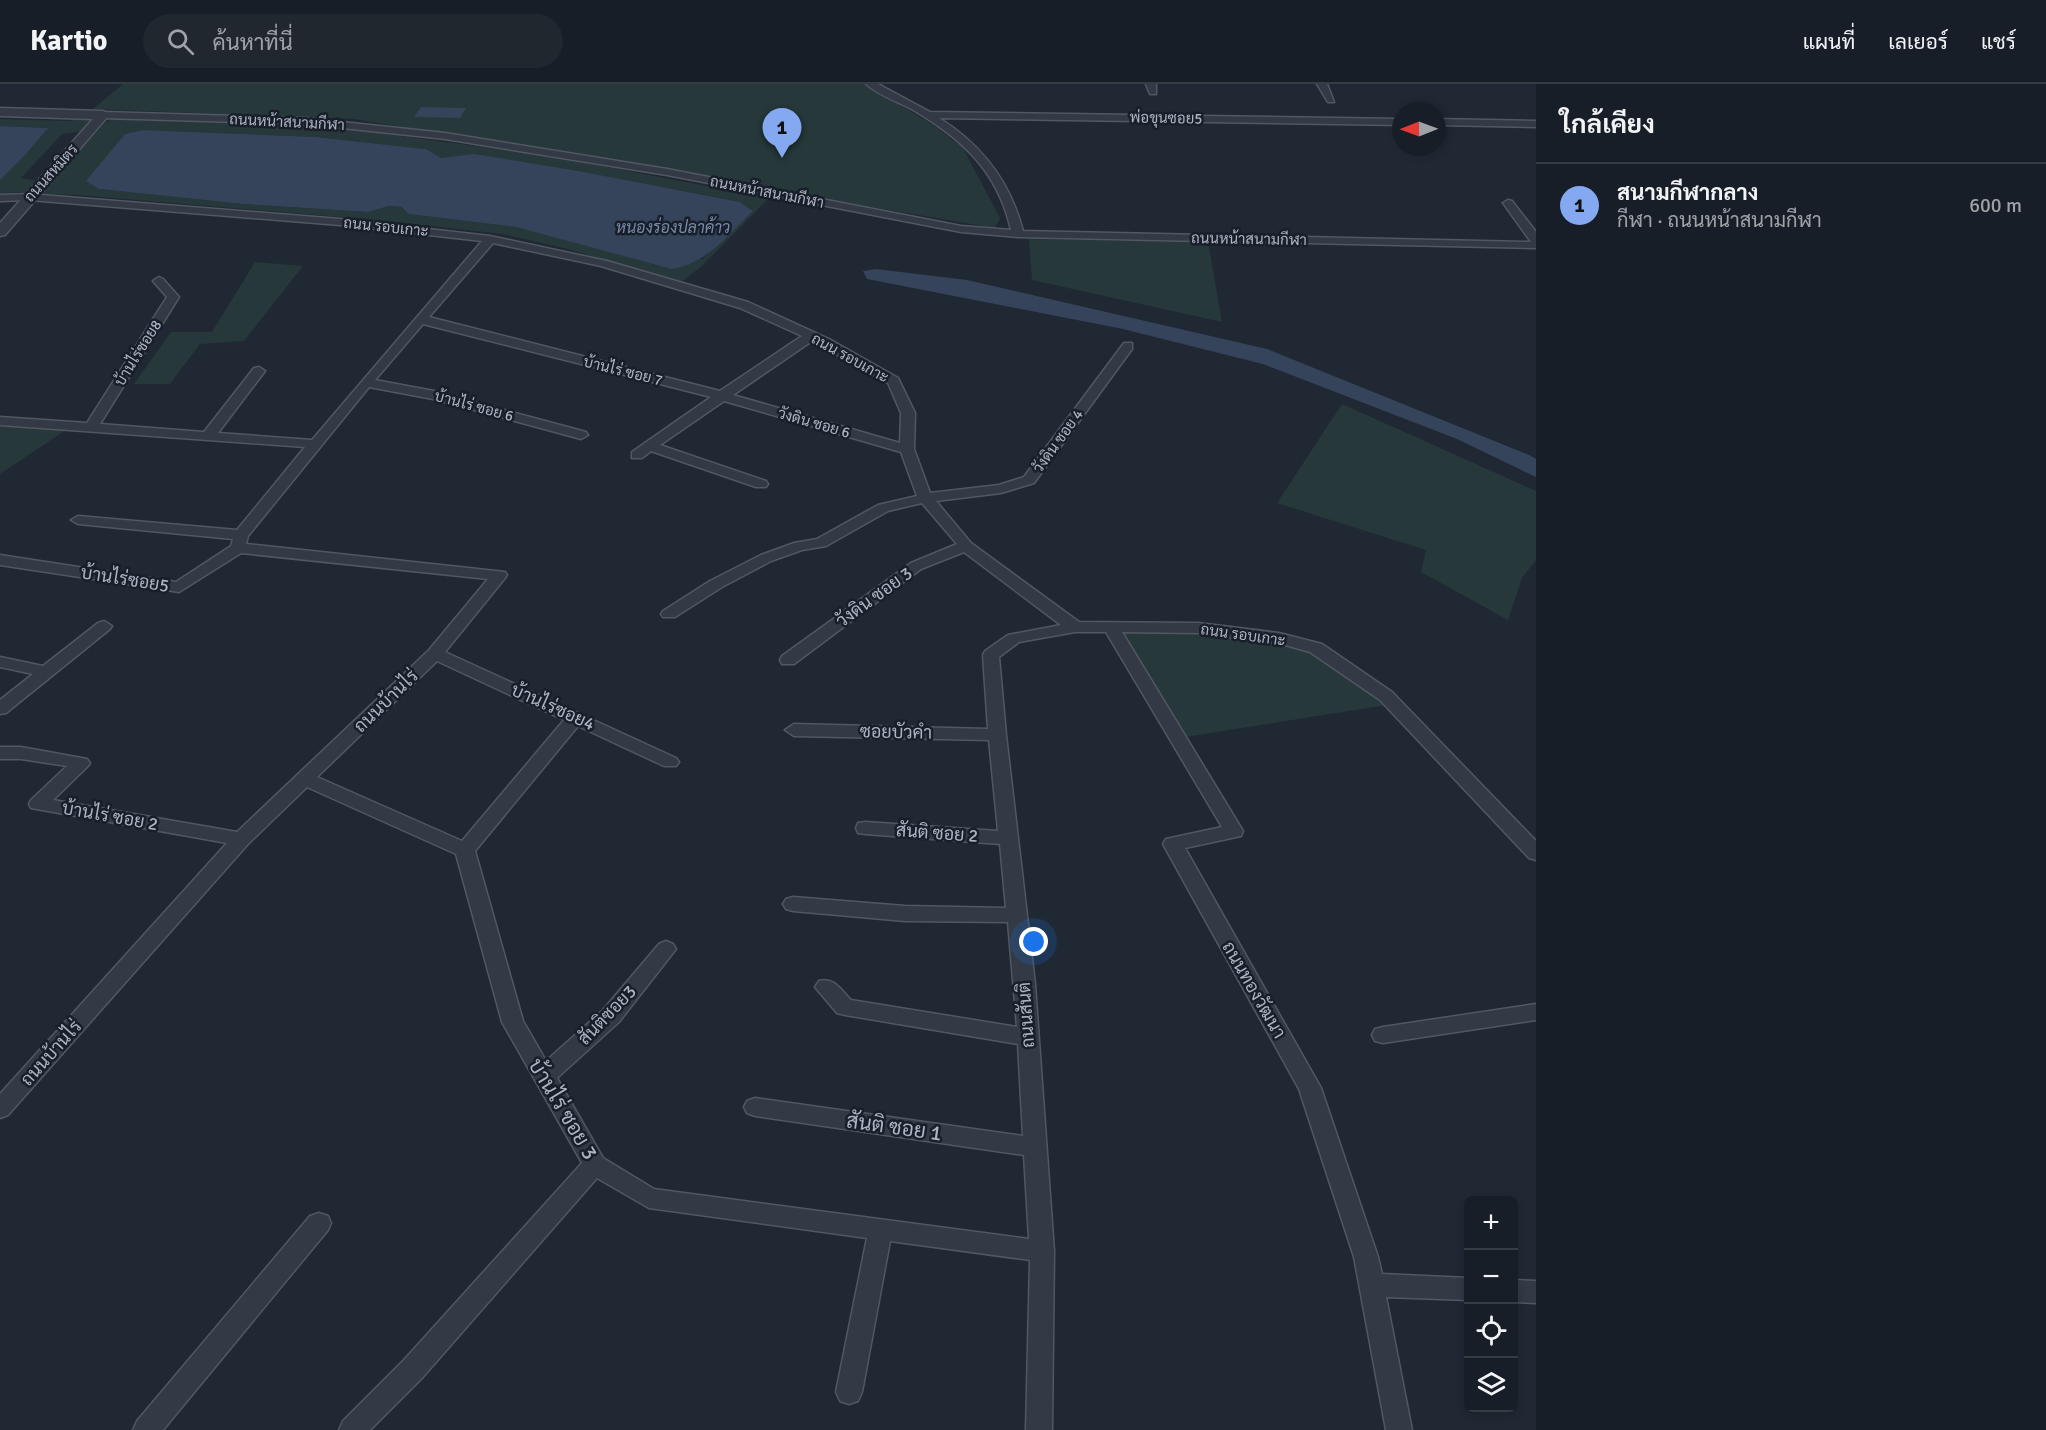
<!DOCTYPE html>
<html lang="th">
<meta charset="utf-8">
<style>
:root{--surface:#181e27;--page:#21272f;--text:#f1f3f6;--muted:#9fa2a7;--line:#363c44;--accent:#84a9f1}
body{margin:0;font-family:Signika,Sarabun,sans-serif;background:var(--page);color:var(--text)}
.controls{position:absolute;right:18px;bottom:18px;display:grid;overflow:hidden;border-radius:9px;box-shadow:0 3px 9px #0003}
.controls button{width:54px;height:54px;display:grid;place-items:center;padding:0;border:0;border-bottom:2px solid var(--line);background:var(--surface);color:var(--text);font:30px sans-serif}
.compass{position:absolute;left:1392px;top:18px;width:54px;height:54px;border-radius:50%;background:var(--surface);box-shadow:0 3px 9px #0003;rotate:269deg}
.you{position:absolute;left:1034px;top:858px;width:21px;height:21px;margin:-15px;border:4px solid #fff;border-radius:50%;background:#1a73e8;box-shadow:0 0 0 9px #1a73e833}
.badge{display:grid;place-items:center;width:39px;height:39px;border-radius:50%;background:var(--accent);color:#111;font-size:20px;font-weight:700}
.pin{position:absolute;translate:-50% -50px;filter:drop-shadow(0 2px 3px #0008)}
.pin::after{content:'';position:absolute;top:32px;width:21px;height:18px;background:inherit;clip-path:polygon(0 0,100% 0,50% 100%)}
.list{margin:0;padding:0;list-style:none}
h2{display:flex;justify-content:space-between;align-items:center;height:78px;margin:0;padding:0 24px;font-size:26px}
h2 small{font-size:20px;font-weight:400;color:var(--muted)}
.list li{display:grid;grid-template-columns:39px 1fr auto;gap:18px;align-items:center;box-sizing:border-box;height:84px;padding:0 24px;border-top:2px solid var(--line)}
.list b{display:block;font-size:22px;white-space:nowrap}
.list p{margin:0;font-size:20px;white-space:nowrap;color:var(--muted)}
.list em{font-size:20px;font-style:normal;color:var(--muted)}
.icon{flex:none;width:33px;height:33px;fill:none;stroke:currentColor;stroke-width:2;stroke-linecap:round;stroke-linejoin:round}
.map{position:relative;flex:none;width:1536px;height:1346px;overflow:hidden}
header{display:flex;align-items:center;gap:36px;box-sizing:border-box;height:84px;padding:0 30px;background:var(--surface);border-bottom:2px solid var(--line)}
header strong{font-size:28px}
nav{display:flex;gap:33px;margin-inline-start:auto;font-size:21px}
.search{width:420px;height:54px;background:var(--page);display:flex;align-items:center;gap:15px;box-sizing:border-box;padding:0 21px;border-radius:33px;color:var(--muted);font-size:22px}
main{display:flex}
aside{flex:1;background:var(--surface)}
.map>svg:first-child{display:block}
.green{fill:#26383a;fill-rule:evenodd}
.water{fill:#35435b}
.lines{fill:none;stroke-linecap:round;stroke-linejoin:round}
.minor-casing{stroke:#515763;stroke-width:3}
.tertiary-casing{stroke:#515763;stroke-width:3}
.minor{fill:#333a45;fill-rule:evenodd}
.tertiary{fill:#333a45;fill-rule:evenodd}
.labels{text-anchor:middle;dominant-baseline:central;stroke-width:5;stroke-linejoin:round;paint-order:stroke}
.far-street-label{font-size:15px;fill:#adb4c2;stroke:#191f2a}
.far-water-label{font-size:16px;font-style:italic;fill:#778aaa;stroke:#191f2a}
.street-label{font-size:18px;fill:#adb4c2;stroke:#191f2a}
.near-street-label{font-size:21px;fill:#adb4c2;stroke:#191f2a}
</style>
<header>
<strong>Kartio</strong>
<div class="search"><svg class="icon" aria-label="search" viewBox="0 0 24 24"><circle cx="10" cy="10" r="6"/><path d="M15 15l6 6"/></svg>ค้นหาที่นี่</div>
<nav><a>แผนที่</a><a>เลเยอร์</a><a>แชร์</a></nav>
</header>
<main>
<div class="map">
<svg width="1536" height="1346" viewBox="0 0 1536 1346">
<rect width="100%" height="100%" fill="#202834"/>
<g class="green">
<path d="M 123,0 L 866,0 L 936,43 L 963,64 L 1000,134 L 995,144 L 354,35 L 93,25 Z"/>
<path d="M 91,33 L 93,38 L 85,47 L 62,50 L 21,94 L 37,97 L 26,108 L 0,109 L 0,96 L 26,70 L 47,44 L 0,42 L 0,35 L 69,37 Z"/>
<path d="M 113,35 L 334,43 L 549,72 L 769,114 L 703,181 L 680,199 L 568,165 L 503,150 L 376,136 L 78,111 L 40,110 L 106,38 ZM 143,46 L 316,53 L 426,65 L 441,74 L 474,71 L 579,87 L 740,118 L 753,127 L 702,175 L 516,143 L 408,130 L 402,123 L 389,122 L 368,128 L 243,120 L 99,105 L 125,50 Z"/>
<path d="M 1029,155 L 1208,158 L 1222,238 L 1032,196 Z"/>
<path d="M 255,178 L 303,182 L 244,257 L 200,260 L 170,300 L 134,300 L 171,248 L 212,248 Z"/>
<path d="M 1342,320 L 1536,407 L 1536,476 L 1522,494 L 1508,536 L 1421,488 L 1426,466 L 1277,419 Z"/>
<path d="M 0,337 L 72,342 L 0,390 Z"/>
<path d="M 1111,543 L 1198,544 L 1316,564 L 1393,620 L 1179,654 Z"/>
</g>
<g class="water">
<path d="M 421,23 L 466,24 L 460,34 L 414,33 Z"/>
<path d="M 0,42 L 48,44 L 26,70 L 0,96 Z"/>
<path d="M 143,46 L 316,53 L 426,65 L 441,74 L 474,70 L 579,87 L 740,118 L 753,127 C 727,152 709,178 672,185 L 516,143 L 408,130 L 402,123 L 389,122 L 368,128 L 243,120 L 99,105 L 86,97 L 125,50 Z"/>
<path d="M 876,185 L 967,196 L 1267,265 L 1529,371 L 1536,375 L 1536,393 L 1457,355 L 1263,280 L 1123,245 L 867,195 L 863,187 Z"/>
</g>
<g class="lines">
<g class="minor-casing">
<g id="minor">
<path d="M 866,0 L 878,0 L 930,28 L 1401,35 L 1401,41 L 939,34 C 982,61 1010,97 1023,147 L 1531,158 L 1503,119 L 1508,116 L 1512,117 L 1536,148 L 1536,164 L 1018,153 L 961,148 L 667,91 L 445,55 L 305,40 L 103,34 L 98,31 L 103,28 L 305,34 L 445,49 L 667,85 L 961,142 L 1011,146 C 998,89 965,57 915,27 C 900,18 879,12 866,0 Z"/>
<path d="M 1146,0 L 1156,0 L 1156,10 L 1150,10 Z"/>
<path d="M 1317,0 L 1327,0 L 1334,18 L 1328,18 Z"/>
<path d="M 1437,35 L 1536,37 L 1536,43 L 1437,41 Z"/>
<path d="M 29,110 L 340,135 L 490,152 L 607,177 L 748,218 L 829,255 L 898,294 L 915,329 L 914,365 L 930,409 L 999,401 L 1024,393 L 1124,259 L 1132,259 L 1132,265 L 1034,399 L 1001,409 L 936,417 L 971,459 L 1079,538 L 1198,539 L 1279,549 L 1322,560 L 1392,608 L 1536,757 L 1536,776 L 1529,774 L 1380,616 L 1310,568 L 1278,559 L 1198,549 L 1122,548 L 1243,747 L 1241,752 L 1185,764 L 1321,1004 L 1378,1173 L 1382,1190 L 1468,1194 L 1468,1216 L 1386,1213 L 1412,1346 L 1386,1346 L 1354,1173 L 1299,1005 L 1163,760 L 1166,755 L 1222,743 L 1106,548 L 1075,548 L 1019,558 L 999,573 L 1006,651 L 1035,900 L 1054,1167 L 1052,1346 L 1026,1346 L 1030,1176 L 890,1157 L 862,1308 L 858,1317 L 849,1320 L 840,1317 L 836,1308 L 867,1154 L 649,1124 L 597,1094 L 422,1294 L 370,1346 L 339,1346 L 343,1337 L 404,1276 L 582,1079 L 502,938 L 456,770 L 307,703 L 248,760 L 8,1031 L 0,1034 L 0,1010 L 227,759 L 31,724 L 29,720 L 31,716 L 67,682 L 21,675 L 0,675 L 0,663 L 21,663 L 87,675 L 90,679 L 87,683 L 53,716 L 237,748 L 429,566 L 488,495 L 241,469 L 179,508 L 0,481 L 0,471 L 176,498 L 231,462 L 233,455 L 78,440 L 71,436 L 78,432 L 237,446 L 305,363 L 0,341 L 0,333 L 87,339 L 167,213 L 153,197 L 159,193 L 163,195 L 179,213 L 100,340 L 204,348 L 254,284 L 259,283 L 265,287 L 218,349 L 312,356 L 482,157 L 340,141 L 29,116 L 0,117 L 0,111 ZM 493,159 L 601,182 L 740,224 L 802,252 L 720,307 L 429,233 ZM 423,240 L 711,313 L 632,368 L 632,374 L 642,374 L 651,367 L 756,403 L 766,403 L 768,400 L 766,397 L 660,361 L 724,317 L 901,368 L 917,412 L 878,421 L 817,455 L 794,459 L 761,471 L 710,497 L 663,527 L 661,530 L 663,533 L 675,533 L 722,503 L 771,477 L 802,466 L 826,462 L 888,427 L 922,419 L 957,460 L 911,479 L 782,572 L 780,576 L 782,580 L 794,580 L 921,485 L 964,468 L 1061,541 L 1008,551 L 985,567 L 983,571 L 988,645 L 794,640 L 785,646 L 794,652 L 989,656 L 998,747 L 865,738 L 858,739 L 856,744 L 858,749 L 865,750 L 1000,760 L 1006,824 L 905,822 L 793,813 L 786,815 L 783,820 L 786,825 L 793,827 L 905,837 L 1008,838 L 1017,943 L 851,916 C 841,906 834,893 819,897 L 815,903 L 837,929 L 845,931 L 1018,960 L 1023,1052 L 755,1014 L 747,1017 L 744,1023 L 747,1029 L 755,1032 L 1024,1071 L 1029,1155 L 654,1105 L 603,1074 L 557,994 L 619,938 L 676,865 L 673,860 L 666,857 L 659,860 L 603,926 L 546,977 L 523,937 L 475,767 L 578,642 L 664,682 L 676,682 L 679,678 L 676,674 L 445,568 L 505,494 L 507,491 L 505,488 L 246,460 L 248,452 L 369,303 L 433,315 L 581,355 L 588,351 L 586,348 L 434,307 L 375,296 ZM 812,257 L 888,299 L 901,329 L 900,359 L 733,311 ZM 437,577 L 564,636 L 462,757 L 317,693 Z"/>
<path d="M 104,537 L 112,542 L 110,545 L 6,629 L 0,630 L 0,616 L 33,590 L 0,583 L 0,573 L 43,582 L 98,539 Z"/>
<path d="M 1536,920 L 1536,936 L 1383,959 L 1375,957 L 1372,951 L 1375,945 L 1383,943 Z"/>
<path d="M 319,1129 L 328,1132 L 331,1139 L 328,1146 L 163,1346 L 133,1346 L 137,1337 L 310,1132 Z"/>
<path d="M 1514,1196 L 1536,1197 L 1536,1219 L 1514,1218 Z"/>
</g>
</g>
<g class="tertiary-casing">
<path id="tertiary" d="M 0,24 L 103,27 L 109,31 L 5,151 L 0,152 L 0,139 L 93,35 L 0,32 Z"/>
</g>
<use href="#minor" class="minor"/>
<use href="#tertiary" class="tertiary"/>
</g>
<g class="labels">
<g class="far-street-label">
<text transform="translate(1166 34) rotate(1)">พ่อขุนซอย5</text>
<text transform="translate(287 38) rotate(3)">ถนนหน้าสนามกีฬา</text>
<text transform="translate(51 89) rotate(-48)">ถนนสหมิตร</text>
<text transform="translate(767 108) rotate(11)">ถนนหน้าสนามกีฬา</text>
<text transform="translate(386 143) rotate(6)">ถนน รอบเกาะ</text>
<text transform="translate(1249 155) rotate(1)">ถนนหน้าสนามกีฬา</text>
<text transform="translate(138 269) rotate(-58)">บ้านไร่ซอย8</text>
<text transform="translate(850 274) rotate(29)">ถนน รอบเกาะ</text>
<text transform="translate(623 287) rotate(14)">บ้านไร่ ซอย 7</text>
<text transform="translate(474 322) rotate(15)">บ้านไร่ ซอย 6</text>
<text transform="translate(814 339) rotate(16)">วังดิน ซอย 6</text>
<text transform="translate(1058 357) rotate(-54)">วังดิน ซอย 4</text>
<text transform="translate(1243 551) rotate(8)">ถนน รอบเกาะ</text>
</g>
<g class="far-water-label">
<text x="673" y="144">หนองร่องปลาค้าว</text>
</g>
<g class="street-label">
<text transform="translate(125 495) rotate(9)">บ้านไร่ซอย5</text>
<text transform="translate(874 513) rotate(-36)">วังดิน ซอย 3</text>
<text transform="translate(386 617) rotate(-44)">ถนนบ้านไร่</text>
<text transform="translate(553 623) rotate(24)">บ้านไร่ซอย4</text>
<text transform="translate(896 648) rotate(1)">ซอยบัวคำ</text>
<text transform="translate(110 732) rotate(10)">บ้านไร่ ซอย 2</text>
<text transform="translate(937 749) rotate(4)">สันติ ซอย 2</text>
<text transform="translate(1254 906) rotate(60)">ถนนทองวัฒนา</text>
<text transform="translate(607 931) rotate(-46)">สันติซอย3</text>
<text transform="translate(1026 931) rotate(-94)">ถนนสันติ</text>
<text transform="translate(51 969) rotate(-48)">ถนนบ้านไร่</text>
</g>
<g class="near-street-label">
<text transform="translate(563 1025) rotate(59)">บ้านไร่ ซอย 3</text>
<text transform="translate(894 1043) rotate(8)">สันติ ซอย 1</text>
</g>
</g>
</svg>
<div class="controls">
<button>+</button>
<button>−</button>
<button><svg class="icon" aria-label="locate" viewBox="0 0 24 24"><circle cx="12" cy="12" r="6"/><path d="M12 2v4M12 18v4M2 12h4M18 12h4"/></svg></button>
<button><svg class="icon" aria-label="layers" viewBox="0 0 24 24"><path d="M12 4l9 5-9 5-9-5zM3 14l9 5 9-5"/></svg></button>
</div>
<svg class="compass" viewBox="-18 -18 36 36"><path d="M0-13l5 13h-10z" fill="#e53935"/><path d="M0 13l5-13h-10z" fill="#9fa2a7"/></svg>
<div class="you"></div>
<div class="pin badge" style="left:782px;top:74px">1</div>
</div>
<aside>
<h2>ใกล้เคียง<small></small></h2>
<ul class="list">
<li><span class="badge">1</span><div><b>สนามกีฬากลาง</b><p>กีฬา · ถนนหน้าสนามกีฬา</p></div><em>600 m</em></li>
</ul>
</aside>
</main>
